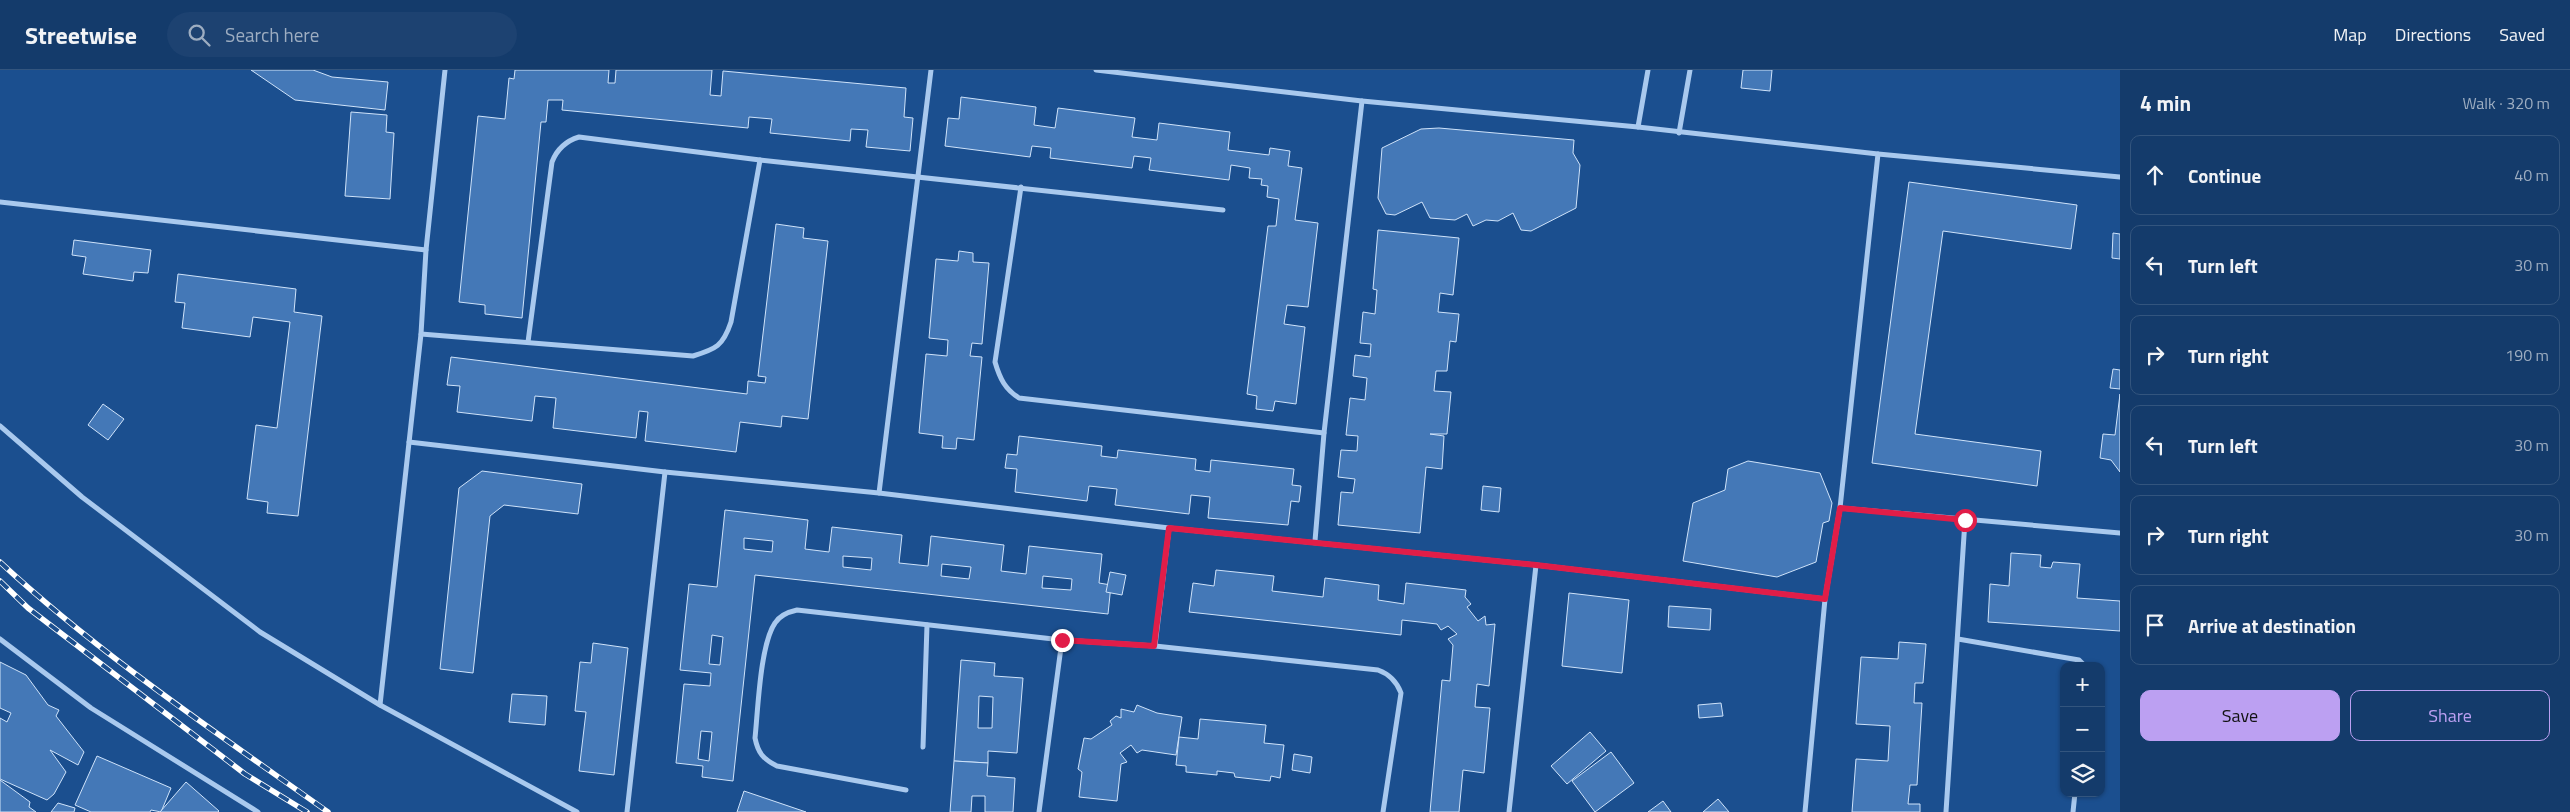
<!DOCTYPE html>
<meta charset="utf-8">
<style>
:root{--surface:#143b6b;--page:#1d4271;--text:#f1f3f6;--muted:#9dadc1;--line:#33557e;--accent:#bca0f2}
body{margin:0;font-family:"Titillium Web",sans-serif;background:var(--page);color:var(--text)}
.controls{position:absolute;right:15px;bottom:15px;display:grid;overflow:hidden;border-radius:10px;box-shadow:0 1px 4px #0004}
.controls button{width:45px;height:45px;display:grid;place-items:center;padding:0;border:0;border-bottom:1px solid var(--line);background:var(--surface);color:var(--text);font:25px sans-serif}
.stop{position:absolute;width:15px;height:15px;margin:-11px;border:4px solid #e11d48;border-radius:50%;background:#fff}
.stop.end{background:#e11d48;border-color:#fff;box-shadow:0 1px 5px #0008}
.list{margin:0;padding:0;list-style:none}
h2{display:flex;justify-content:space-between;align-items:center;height:65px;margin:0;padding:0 20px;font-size:21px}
h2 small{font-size:16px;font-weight:400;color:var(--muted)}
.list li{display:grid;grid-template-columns:32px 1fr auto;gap:15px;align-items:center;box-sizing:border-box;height:80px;margin:0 10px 10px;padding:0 10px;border:1px solid var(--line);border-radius:10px}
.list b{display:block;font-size:19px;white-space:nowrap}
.list em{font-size:16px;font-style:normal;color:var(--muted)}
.actions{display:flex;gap:10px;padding:15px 20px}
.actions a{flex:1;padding:11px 0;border:1px solid var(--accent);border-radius:10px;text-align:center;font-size:18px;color:var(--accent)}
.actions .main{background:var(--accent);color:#111}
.icon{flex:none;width:28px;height:28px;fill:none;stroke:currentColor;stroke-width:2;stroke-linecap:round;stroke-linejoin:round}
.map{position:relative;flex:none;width:2120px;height:742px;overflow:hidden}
header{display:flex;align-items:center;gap:30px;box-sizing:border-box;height:70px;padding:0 25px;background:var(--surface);border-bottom:1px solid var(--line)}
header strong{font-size:24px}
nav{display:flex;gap:28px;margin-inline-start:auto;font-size:18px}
.search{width:350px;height:45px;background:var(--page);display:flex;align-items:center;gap:12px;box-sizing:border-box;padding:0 18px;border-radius:28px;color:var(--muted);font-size:19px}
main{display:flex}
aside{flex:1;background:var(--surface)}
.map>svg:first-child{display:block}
.building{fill:#4478b7;stroke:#cfe3fa;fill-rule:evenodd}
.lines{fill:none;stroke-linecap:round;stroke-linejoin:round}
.minor{stroke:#a9c9ee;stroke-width:5}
.rail-casing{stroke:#fff;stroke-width:5.5}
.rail{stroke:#1b4f8f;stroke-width:4;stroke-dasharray:11;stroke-linecap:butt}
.route{stroke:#e11d48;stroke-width:6}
</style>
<header>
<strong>Streetwise</strong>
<div class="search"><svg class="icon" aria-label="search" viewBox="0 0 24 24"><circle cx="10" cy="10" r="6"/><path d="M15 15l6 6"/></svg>Search here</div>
<nav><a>Map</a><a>Directions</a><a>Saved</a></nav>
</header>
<main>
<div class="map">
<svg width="2120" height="742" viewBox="0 0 2120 742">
<rect width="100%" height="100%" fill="#1b4f8f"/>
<g class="building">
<path d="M 251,0 L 313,0 L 332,7 L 388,12 L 385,40 L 295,30 Z"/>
<path d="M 515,0 L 609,0 L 608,13 L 615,13 L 616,0 L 712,0 L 710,25 L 721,26 L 723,1 L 906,18 L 904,47 L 913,48 L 910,81 L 866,77 L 868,60 L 851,59 L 850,71 L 770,63 L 772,49 L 749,47 L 748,58 L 562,40 L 563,30 L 548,30 L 546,52 L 541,52 L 522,248 L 485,244 L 485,235 L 459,232 L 478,46 L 505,49 L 509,8 L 514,9 Z"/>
<path d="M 1743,0 L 1772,0 L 1770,21 L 1741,18 Z"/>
<path d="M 961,27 L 1036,37 L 1034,55 L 1055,58 L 1058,38 L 1135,48 L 1132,67 L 1157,70 L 1159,53 L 1230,62 L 1228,80 L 1269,85 L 1270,78 L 1290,81 L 1288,96 L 1302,98 L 1295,150 L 1318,153 L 1308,237 L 1287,235 L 1284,254 L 1305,257 L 1296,334 L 1275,331 L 1273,341 L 1256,339 L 1257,326 L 1247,324 L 1268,156 L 1276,156 L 1279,129 L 1267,127 L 1268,116 L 1261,115 L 1262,109 L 1249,108 L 1250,98 L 1231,95 L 1229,110 L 1149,100 L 1151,88 L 1134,86 L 1132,98 L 1050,88 L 1051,78 L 1032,76 L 1030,87 L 945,76 L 948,48 L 959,49 Z"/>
<path d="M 351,42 L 387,45 L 386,62 L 394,63 L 390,129 L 345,126 Z"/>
<path d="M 1439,58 L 1574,70 L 1573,83 L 1580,95 L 1576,138 L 1531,161 L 1521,160 L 1513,143 L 1498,151 L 1486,150 L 1473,156 L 1467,144 L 1455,150 L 1430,148 L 1422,132 L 1395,145 L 1386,144 L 1378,128 L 1382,78 L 1421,59 Z"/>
<path d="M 1909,112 L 2077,135 L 2071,179 L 1943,161 L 1915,364 L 2041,381 L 2037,416 L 1872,393 Z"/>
<path d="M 776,154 L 804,158 L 803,168 L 828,171 L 808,349 L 782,346 L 781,357 L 740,352 L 736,382 L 645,371 L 648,342 L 639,341 L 636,368 L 553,358 L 556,328 L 535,326 L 532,351 L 457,342 L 460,316 L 447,315 L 451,287 L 747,324 L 748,311 L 765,313 L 766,307 L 758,306 Z"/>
<path d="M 1378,160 L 1459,168 L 1453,225 L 1440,223 L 1438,242 L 1459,244 L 1456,272 L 1450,271 L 1447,301 L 1436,301 L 1434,321 L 1451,322 L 1447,364 L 1430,364 L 1444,366 L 1442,399 L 1426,397 L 1420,463 L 1338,455 L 1341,422 L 1353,423 L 1355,409 L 1338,407 L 1341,380 L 1357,381 L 1358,366 L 1346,365 L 1350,328 L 1365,330 L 1367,308 L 1353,306 L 1355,285 L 1370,287 L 1371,274 L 1360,273 L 1363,242 L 1375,244 L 1377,220 L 1373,219 Z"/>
<path d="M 2113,163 L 2120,164 L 2120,189 L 2112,188 Z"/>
<path d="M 74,170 L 151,180 L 148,203 L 134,202 L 133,211 L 83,204 L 86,187 L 72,185 Z"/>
<path d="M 959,181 L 973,183 L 973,192 L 989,193 L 982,274 L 972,273 L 970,286 L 982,287 L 974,370 L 957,368 L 956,379 L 942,378 L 943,366 L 919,363 L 926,284 L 947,286 L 948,270 L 929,268 L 936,189 L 958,191 Z"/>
<path d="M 178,204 L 296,219 L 294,242 L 322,246 L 298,446 L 267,443 L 268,432 L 247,429 L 256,355 L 277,358 L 290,252 L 253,247 L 250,267 L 182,258 L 185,233 L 175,232 Z"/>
<path d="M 2113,299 L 2120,300 L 2120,319 L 2110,318 Z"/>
<path d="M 2120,324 L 2120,402 L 2111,390 L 2100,388 L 2103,364 L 2115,365 Z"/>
<path d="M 103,334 L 124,349 L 108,370 L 88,355 Z"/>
<path d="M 1019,366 L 1102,376 L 1101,386 L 1117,388 L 1118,380 L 1196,389 L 1195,400 L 1210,402 L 1211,390 L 1294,399 L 1292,415 L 1301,416 L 1299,432 L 1291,431 L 1288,455 L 1208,448 L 1210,427 L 1191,425 L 1189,444 L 1115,435 L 1117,419 L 1089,416 L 1087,431 L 1015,422 L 1017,399 L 1005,398 L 1007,384 L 1017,385 Z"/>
<path d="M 1748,391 L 1820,403 L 1832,433 L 1829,451 L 1823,453 L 1816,492 L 1777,507 L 1683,491 L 1693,433 L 1725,420 L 1728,399 Z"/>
<path d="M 482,401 L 582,414 L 578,444 L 504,435 L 490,446 L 473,603 L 440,599 L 459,418 Z"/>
<path d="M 1483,416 L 1501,418 L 1499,442 L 1481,440 Z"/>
<path d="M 725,440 L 808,450 L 805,479 L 829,482 L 832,457 L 902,465 L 899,493 L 928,496 L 931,466 L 1004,475 L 1001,501 L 1026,504 L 1029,476 L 1102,484 L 1099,513 L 1111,515 L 1108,544 L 755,505 L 733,711 L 702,707 L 703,696 L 676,693 L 684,614 L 710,616 L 711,603 L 680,600 L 689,514 L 717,517 ZM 744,468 L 773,471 L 772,482 L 744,479 ZM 843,486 L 872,488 L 871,500 L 843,497 ZM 942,494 L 971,497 L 969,509 L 941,506 ZM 1043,506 L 1072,509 L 1071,520 L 1042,518 ZM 712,565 L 723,567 L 720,595 L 709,594 ZM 701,661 L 712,662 L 709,691 L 698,689 Z"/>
<path d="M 2011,483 L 2041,485 L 2040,497 L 2051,498 L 2053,492 L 2080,494 L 2077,528 L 2120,531 L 2120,561 L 1988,552 L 1990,514 L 2009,516 Z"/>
<path d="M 1216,500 L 1274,506 L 1272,521 L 1323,527 L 1325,508 L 1379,515 L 1378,530 L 1404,534 L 1406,513 L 1466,520 L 1465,527 L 1471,534 L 1467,537 L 1478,551 L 1485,546 L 1486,555 L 1495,554 L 1489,616 L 1477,614 L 1475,637 L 1490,638 L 1484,703 L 1463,700 L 1459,742 L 1430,742 L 1442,610 L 1450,611 L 1453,575 L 1448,569 L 1457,564 L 1448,556 L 1441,560 L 1437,554 L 1402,550 L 1401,565 L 1189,542 L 1193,513 L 1214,516 Z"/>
<path d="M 1110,502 L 1126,505 L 1122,525 L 1106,522 Z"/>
<path d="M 1569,523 L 1629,530 L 1622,603 L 1562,596 Z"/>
<path d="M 1669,536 L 1711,539 L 1710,560 L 1668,557 Z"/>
<path d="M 1899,572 L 1926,574 L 1923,613 L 1915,613 L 1914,633 L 1922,633 L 1917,715 L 1910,715 L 1908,734 L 1920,734 L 1920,742 L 1852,742 L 1856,689 L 1888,691 L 1890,656 L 1856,654 L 1861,587 L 1898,589 Z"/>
<path d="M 593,573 L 628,578 L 614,705 L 579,701 L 586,642 L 575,641 L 580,592 L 591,593 Z"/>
<path d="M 961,590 L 995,593 L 994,606 L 1023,608 L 1017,683 L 988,681 L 988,693 L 954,691 ZM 979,626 L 993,627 L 992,658 L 978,658 Z"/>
<path d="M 0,592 L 26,605 L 48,635 L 59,640 L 56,646 L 84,682 L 78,695 L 50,680 L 66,702 L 54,724 L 47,730 L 0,709 L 0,648 L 7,652 L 11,643 L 0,638 Z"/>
<path d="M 512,624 L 547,626 L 545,655 L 509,652 Z"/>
<path d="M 1721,633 L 1723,646 L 1699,648 L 1698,635 Z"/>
<path d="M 1137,635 L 1157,643 L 1182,647 L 1176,685 L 1142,680 L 1137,683 L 1131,675 L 1120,683 L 1127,692 L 1121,694 L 1117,731 L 1079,727 L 1082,702 L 1078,699 L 1084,668 L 1091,669 L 1112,655 L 1110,651 L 1116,646 L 1121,648 L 1121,639 L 1134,642 Z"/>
<path d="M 1200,649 L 1266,655 L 1264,673 L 1284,675 L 1280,708 L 1271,706 L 1270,711 L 1235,707 L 1234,703 L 1217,701 L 1217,705 L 1186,702 L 1186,696 L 1176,695 L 1179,667 L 1198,669 Z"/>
<path d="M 1590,662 L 1606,681 L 1567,714 L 1551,696 Z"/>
<path d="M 1611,682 L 1634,713 L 1595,742 L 1572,711 Z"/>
<path d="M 1294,684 L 1312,687 L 1310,703 L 1292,700 Z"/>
<path d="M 97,686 L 171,718 L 161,742 L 151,740 L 150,742 L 91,742 L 75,735 Z"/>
<path d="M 954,691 L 988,693 L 987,706 L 1015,708 L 1013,742 L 985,742 L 985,726 L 972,726 L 971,742 L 950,742 Z"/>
<path d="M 0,710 L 30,732 L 29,737 L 36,742 L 0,742 Z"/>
<path d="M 186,712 L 219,741 L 218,742 L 160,742 Z"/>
<path d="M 744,721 L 806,742 L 737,742 Z"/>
<path d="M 1718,729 L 1729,742 L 1703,742 Z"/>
<path d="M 1663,731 L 1671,742 L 1648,742 Z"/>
<path d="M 58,733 L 75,738 L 74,742 L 51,742 Z"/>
</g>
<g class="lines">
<g class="minor">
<path d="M 1096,0 L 1362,31 L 1638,57 L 1878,84 L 2120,107"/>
<path d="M 1638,57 L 1648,0"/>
<path d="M 1679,63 L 1690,0"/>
<path d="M 1021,117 L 995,292 C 1000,309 1005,319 1019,328 L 1324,363"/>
<path d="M 0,132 L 426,180"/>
<path d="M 421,264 L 693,286 C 716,279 723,276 731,252 L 760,90"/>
<path d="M 528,272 L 552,92 C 557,79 566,71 579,67 L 760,90 L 1223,140"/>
<path d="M 0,356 L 82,427 L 260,562 L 380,635 L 577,742"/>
<path d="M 409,372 L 665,402 L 879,423 L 1169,458 L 1536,495 L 1509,742"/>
<path d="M 879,423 L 931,0"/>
<path d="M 1840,438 L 2120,463"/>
<path d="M 1315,471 L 1324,363 L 1362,31"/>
<path d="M 1536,495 L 1825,529"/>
<path d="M 0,569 L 91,638 L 258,742"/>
<path d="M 1958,569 L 2079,590 L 2085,596"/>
<path d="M 1155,576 L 1169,458"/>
<path d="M 380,635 L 421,264 L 426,180 L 445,0"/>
<path d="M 923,677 L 927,555"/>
<path d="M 906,720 L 777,696 C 763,689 758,683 755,668 C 758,640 760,575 775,553 C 780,545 788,542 797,540 L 1062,570 L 1155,576 L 1378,600 C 1389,604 1397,612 1401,623 L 1383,742"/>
<path d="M 627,742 L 665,402"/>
<path d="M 1039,742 L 1062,570"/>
<path d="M 1805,742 L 1825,529 L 1840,438 L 1878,84"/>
<path d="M 1946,742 L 1965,450"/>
<path d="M 2073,742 L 2075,723"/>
</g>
<g class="rail-casing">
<g id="rail">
<path d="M 0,492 C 99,584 217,663 328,742"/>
<path d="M 0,511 L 28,538 L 245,704 L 307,742"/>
</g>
</g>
<use href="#rail" class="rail"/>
</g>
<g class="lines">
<path class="route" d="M 1062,570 L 1154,576 L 1169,458 L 1536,495 L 1825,529 L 1840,438 L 1965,450"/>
</g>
</svg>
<div class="controls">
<button>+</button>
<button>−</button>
<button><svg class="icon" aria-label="layers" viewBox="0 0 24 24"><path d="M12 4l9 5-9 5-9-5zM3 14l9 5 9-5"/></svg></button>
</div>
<div class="stop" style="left:1965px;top:450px"></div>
<div class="stop end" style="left:1062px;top:570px"></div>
</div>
<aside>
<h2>4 min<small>Walk · 320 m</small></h2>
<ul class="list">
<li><svg class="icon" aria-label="ahead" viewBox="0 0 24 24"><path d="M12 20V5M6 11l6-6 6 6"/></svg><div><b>Continue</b></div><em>40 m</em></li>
<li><svg class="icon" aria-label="left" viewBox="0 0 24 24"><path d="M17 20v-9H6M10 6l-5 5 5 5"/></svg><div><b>Turn left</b></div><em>30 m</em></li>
<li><svg class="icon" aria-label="right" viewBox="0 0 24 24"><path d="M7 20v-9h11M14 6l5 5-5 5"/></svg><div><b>Turn right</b></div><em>190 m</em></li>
<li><svg class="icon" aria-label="left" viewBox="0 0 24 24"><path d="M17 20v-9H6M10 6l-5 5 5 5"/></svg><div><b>Turn left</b></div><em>30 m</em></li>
<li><svg class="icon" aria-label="right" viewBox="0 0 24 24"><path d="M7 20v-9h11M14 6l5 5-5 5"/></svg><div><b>Turn right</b></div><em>30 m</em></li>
<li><svg class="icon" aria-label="arrive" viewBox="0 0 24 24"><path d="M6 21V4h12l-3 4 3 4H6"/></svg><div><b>Arrive at destination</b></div></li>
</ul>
<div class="actions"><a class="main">Save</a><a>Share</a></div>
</aside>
</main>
